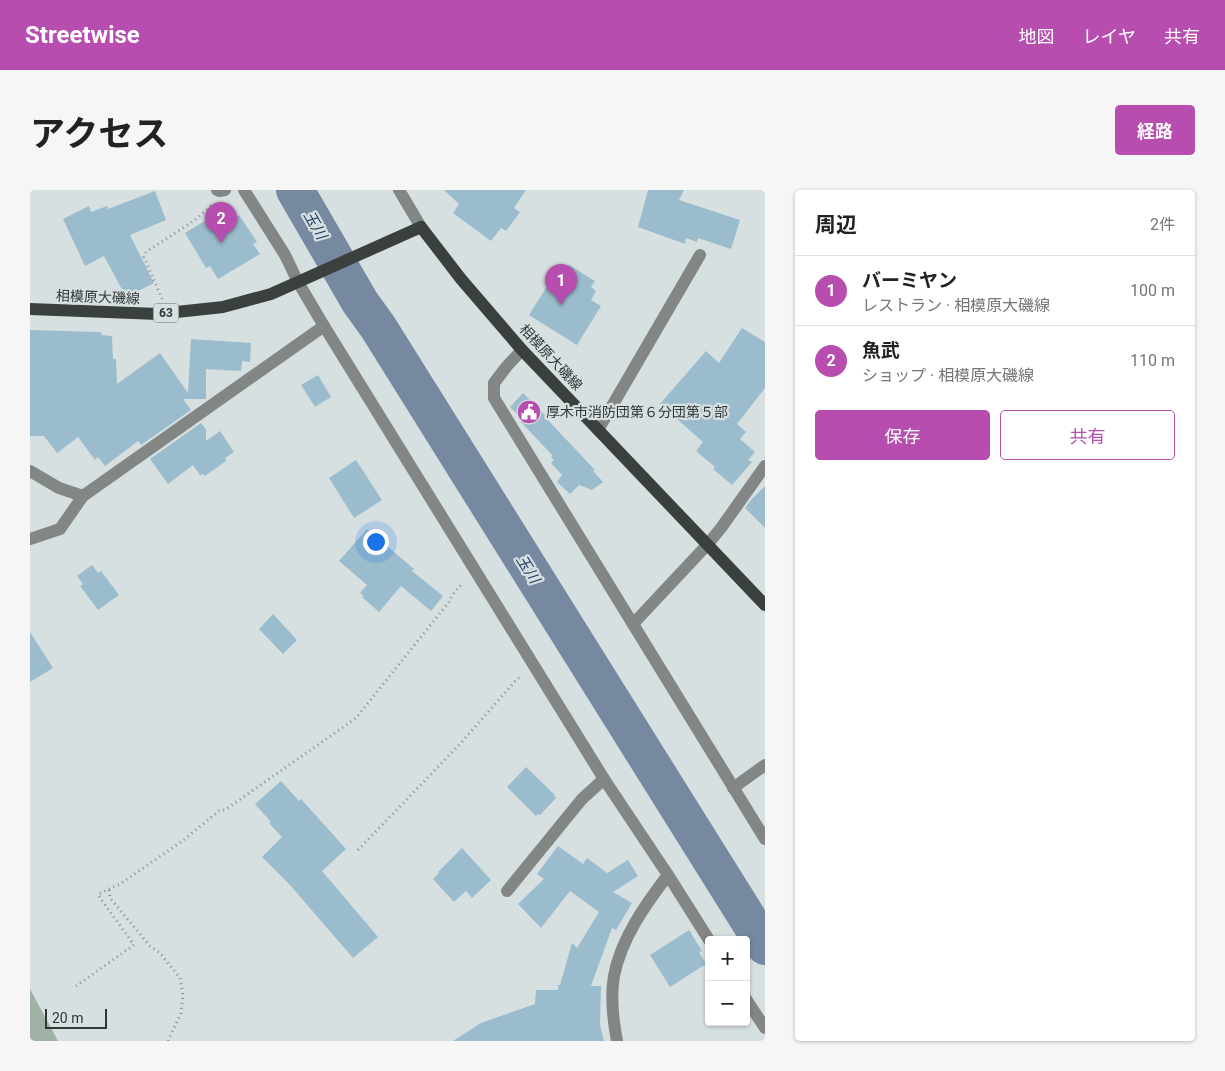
<!DOCTYPE html>
<html lang="ja">
<meta charset="utf-8">
<style>
:root{--surface:#fff;--page:#f6f6f6;--text:#222;--muted:#767676;--line:#e0e0e0;--accent:#b74dae}
body{margin:0;font-family:Roboto,"Noto Sans JP",sans-serif;background:var(--page);color:var(--text)}
.controls{position:absolute;right:15px;bottom:15px;display:grid;overflow:hidden;border-radius:5px;box-shadow:0 1px 4px #0004}
.controls button{width:45px;height:45px;display:grid;place-items:center;padding:0;border:0;border-bottom:1px solid var(--line);background:var(--surface);color:var(--text);font:25px sans-serif}
.scale{position:absolute;left:15px;bottom:12px;width:62px;box-sizing:border-box;padding-left:5px;border:2px solid #323636;border-top:0;font-size:14px;line-height:18px;white-space:nowrap;color:#323636;-webkit-text-stroke:4px #d7e0e1;paint-order:stroke}
.you{position:absolute;left:345px;top:351px;width:18px;height:18px;margin:-12px;border:4px solid #fff;border-radius:50%;background:#1a73e8;box-shadow:0 0 0 8px #1a73e833}
.badge{display:grid;place-items:center;width:32px;height:32px;border-radius:50%;background:var(--accent);color:#fff;font-size:16px;font-weight:700}
.pin{position:absolute;translate:-50% -41px;filter:drop-shadow(0 1px 2px #0008)}
.pin::after{content:'';position:absolute;top:26px;width:18px;height:15px;background:inherit;clip-path:polygon(0 0,100% 0,50% 100%)}
.list{margin:0;padding:0;list-style:none}
h2{display:flex;justify-content:space-between;align-items:center;height:65px;margin:0;padding:0 20px;font-size:21px}
h2 small{font-size:16px;font-weight:400;color:var(--muted)}
.list li{display:grid;grid-template-columns:32px 1fr auto;gap:15px;align-items:center;box-sizing:border-box;height:70px;padding:0 20px;border-top:1px solid var(--line)}
.list b{display:block;font-size:19px;white-space:nowrap}
.list p{margin:0;font-size:16px;white-space:nowrap;color:var(--muted)}
.list em{font-size:16px;font-style:normal;color:var(--muted)}
.actions{display:flex;gap:10px;padding:15px 20px}
.actions a{flex:1;padding:11px 0;border:1px solid var(--accent);border-radius:5px;text-align:center;font-size:18px;color:var(--accent)}
.actions .main{background:var(--accent);color:#fff}
.map{position:relative;flex:none;width:735px;height:851px;overflow:hidden;border-radius:5px}
header{display:flex;align-items:center;gap:30px;box-sizing:border-box;height:70px;padding:0 25px;background:var(--accent);color:#fff}
header strong{font-size:24px}
nav{display:flex;gap:28px;margin-inline-start:auto;font-size:18px}
.intro{display:flex;align-items:center;justify-content:space-between;box-sizing:border-box;height:120px;padding:0 30px}
h1{margin:0;font-size:35px}
.button{padding:12px 22px;border-radius:5px;background:var(--accent);color:#fff;font-size:18px;font-weight:700}
main{display:flex;gap:30px;padding:0 30px}
aside{flex:1;background:var(--surface);border-radius:5px;box-shadow:0 1px 4px #0004}
.map>svg:first-child{display:block}
.green{fill:#a0b2a5}
.lines{fill:none;stroke-linecap:round;stroke-linejoin:round}
.river{stroke:#7689a1;stroke-width:38}
.building{fill:#9bbccc}
.path{stroke:#878e8e;stroke-width:3;stroke-dasharray:1 4;stroke-linecap:butt}
.minor{stroke:#828685;stroke-width:12}
.major{stroke:#3a403e;stroke-width:12}
.labels{text-anchor:middle;dominant-baseline:central;stroke-width:4.5;stroke-linejoin:round;paint-order:stroke}
.shield{fill:#d7e0e1;stroke:#646969;stroke-width:1}
.shield-label{font-size:12px;font-weight:bold;fill:#323636}
.street-label{font-size:14px;fill:#323636;stroke:#d7e0e1}
.poi-label{font-size:14px;fill:#323636;stroke:#d7e0e1;text-anchor:start}
.water-label{font-size:15px;font-style:italic;fill:#1b385c;stroke:#d7e0e1}
</style>
<header>
<strong>Streetwise</strong>
<nav><a>地図</a><a>レイヤ</a><a>共有</a></nav>
</header>
<div class="intro"><h1>アクセス</h1><a class="button">経路</a></div>
<main>
<div class="map">
<svg width="735" height="851" viewBox="0 0 735 851">
<rect width="100%" height="100%" fill="#d7e0e1"/>
<path class="green" d="M 0,799 L 28,851 L 0,851 Z"/>
<g class="lines">
<path class="river" d="M 265,0 L 330,112 L 348,137 L 735,756"/>
</g>
<g class="building">
<path d="M 414,0 L 496,0 L 484,18 L 490,22 L 476,41 L 471,38 L 461,51 L 423,23 L 429,14 Z"/>
<path d="M 618,0 L 654,0 L 649,10 L 710,30 L 701,59 L 668,48 L 667,52 L 656,48 L 655,54 L 608,37 Z"/>
<path d="M 125,1 L 136,30 L 100,45 L 124,93 L 96,107 L 74,66 L 55,76 L 33,29 L 59,16 L 61,22 L 77,16 L 78,19 Z"/>
<path d="M 196,16 L 204,28 L 209,25 L 227,52 L 223,54 L 230,64 L 188,89 L 180,76 L 176,78 L 155,43 L 178,29 L 178,27 Z"/>
<path d="M 539,75 L 565,91 L 561,97 L 566,101 L 561,110 L 571,116 L 547,155 L 499,125 L 526,82 L 532,86 Z"/>
<path d="M 712,138 L 735,152 L 735,198 L 707,234 L 716,242 L 710,249 L 725,262 L 718,270 L 722,272 L 702,295 L 683,279 L 685,277 L 666,261 L 673,252 L 630,214 L 676,161 L 689,173 Z"/>
<path d="M 0,140 L 68,142 L 72,143 L 71,145 L 82,146 L 83,169 L 86,169 L 87,194 L 130,163 L 158,203 L 161,149 L 221,153 L 220,172 L 212,171 L 211,181 L 176,179 L 176,209 L 153,209 L 161,220 L 111,255 L 108,251 L 75,276 L 68,267 L 65,270 L 48,247 L 27,263 L 14,246 L 0,246 Z"/>
<path d="M 288,185 L 301,207 L 285,217 L 271,195 Z"/>
<path d="M 493,203 L 517,227 L 516,228 L 565,280 L 563,281 L 573,292 L 562,300 L 549,295 L 540,304 L 527,292 L 532,285 L 521,273 L 524,270 L 521,267 L 523,266 L 490,231 L 492,229 L 480,217 Z"/>
<path d="M 171,233 L 176,239 L 176,251 L 190,241 L 204,262 L 195,268 L 196,271 L 175,286 L 173,284 L 170,285 L 163,275 L 138,294 L 120,269 Z"/>
<path d="M 326,270 L 352,310 L 324,328 L 299,288 Z"/>
<path d="M 735,296 L 735,338 L 715,318 L 720,311 Z"/>
<path d="M 337,339 L 384,379 L 382,381 L 413,406 L 401,421 L 371,396 L 349,422 L 332,407 L 334,406 L 330,403 L 337,395 L 309,371 Z"/>
<path d="M 62,375 L 68,383 L 71,381 L 89,405 L 68,420 L 50,396 L 53,394 L 47,386 Z"/>
<path d="M 243,424 L 267,450 L 253,464 L 229,439 Z"/>
<path d="M 0,442 L 23,478 L 0,492 Z"/>
<path d="M 496,577 L 525,605 L 524,606 L 526,608 L 510,625 L 508,624 L 506,626 L 477,597 Z"/>
<path d="M 251,591 L 269,611 L 271,609 L 316,659 L 292,681 L 348,747 L 323,768 L 260,695 L 232,667 L 252,647 L 239,633 L 241,632 L 225,614 Z"/>
<path d="M 528,656 L 553,674 L 557,668 L 577,683 L 598,670 L 608,686 L 583,702 L 602,713 L 586,740 L 582,738 L 561,796 L 571,796 L 570,835 L 574,851 L 423,851 L 451,833 L 505,814 L 506,800 L 528,800 L 528,795 L 530,795 L 542,753 L 547,758 L 569,722 L 540,701 L 511,738 L 488,714 L 514,689 L 507,684 Z"/>
<path d="M 432,658 L 461,690 L 442,708 L 436,701 L 424,712 L 403,689 L 409,683 L 408,682 Z"/>
<path d="M 659,740 L 672,761 L 669,762 L 676,774 L 640,797 L 620,765 Z"/>
</g>
<g class="lines">
<g class="path">
<path d="M 132,109 L 114,67 L 116,62 L 165,30 L 182,15"/>
<path d="M 328,660 L 430,554 L 487,489 L 492,486"/>
<path d="M 79,700 L 80,708 L 120,756 L 130,763 L 150,788 L 153,804 L 151,823 L 138,851"/>
<path d="M 46,796 L 104,755 L 68,705 C 75,700 82,698 90,694 L 151,652 L 190,620 L 195,620 L 326,528 L 419,412 C 422,405 427,398 434,393"/>
</g>
<g class="minor">
<path d="M 187,0 L 189,1 L 195,0"/>
<path d="M 214,0 L 255,65 L 268,92 L 294,136 L 574,589 L 638,685 L 679,750"/>
<path d="M 369,0 L 391,37"/>
<path d="M 492,160 L 477,176 L 464,193 L 464,208 L 735,649"/>
<path d="M 568,240 L 670,65"/>
<path d="M 0,281 L 29,298 L 53,306 L 294,136"/>
<path d="M 0,349 L 30,339 L 53,306"/>
<path d="M 603,434 L 677,355 L 691,338 L 735,276"/>
<path d="M 703,598 L 735,575"/>
<path d="M 477,701 L 552,609 L 574,589"/>
<path d="M 716,809 L 735,838"/>
<path d="M 587,851 C 583,830 580,808 584,786 C 591,749 615,715 638,685"/>
</g>
<path class="major" d="M 0,119 L 128,124 L 193,117 L 241,104 L 391,37 L 431,89 L 492,160 L 735,415"/>
</g>
<defs>
<g id="civic-disc" transform="scale(1.25)"><circle r="9.5" fill="#b74dae" stroke="#d7e0e1"/><path d="M-.6-6.5H3V-4.5H.6V-3L4-1V1h2V6H-6V1h2V-1L-.6-3ZM-1.2 2.5V6h2.4V2.5Z" fill="#fff"/></g>
</defs>
<g fill-rule="evenodd">
<use href="#civic-disc" x="499" y="222"/>
</g>
<g class="labels">
<rect class="shield" x="123.5" y="113.5" width="25" height="19" rx="4"/>
<g class="shield-label">
<text x="136" y="123">63</text>
</g>
<g class="street-label">
<text transform="translate(68 107) rotate(2)">相模原大磯線</text>
<text transform="translate(521 167) rotate(47)">相模原大磯線</text>
</g>
<g class="poi-label">
<text x="516" y="222">厚木市消防団第６分団第５部</text>
</g>
<g class="water-label">
<text transform="translate(285 35) rotate(60)">玉川</text>
<text transform="translate(498 379) rotate(58)">玉川</text>
</g>
</g>
</svg>
<div class="controls">
<button>+</button>
<button>−</button>
</div>
<div class="scale">20 m</div>
<div class="you"></div>
<div class="pin badge" style="left:531px;top:115px">1</div>
<div class="pin badge" style="left:191px;top:53px">2</div>
</div>
<aside>
<h2>周辺<small>2件</small></h2>
<ul class="list">
<li><span class="badge">1</span><div><b>バーミヤン</b><p>レストラン · 相模原大磯線</p></div><em>100 m</em></li>
<li><span class="badge">2</span><div><b>魚武</b><p>ショップ · 相模原大磯線</p></div><em>110 m</em></li>
</ul>
<div class="actions"><a class="main">保存</a><a>共有</a></div>
</aside>
</main>
